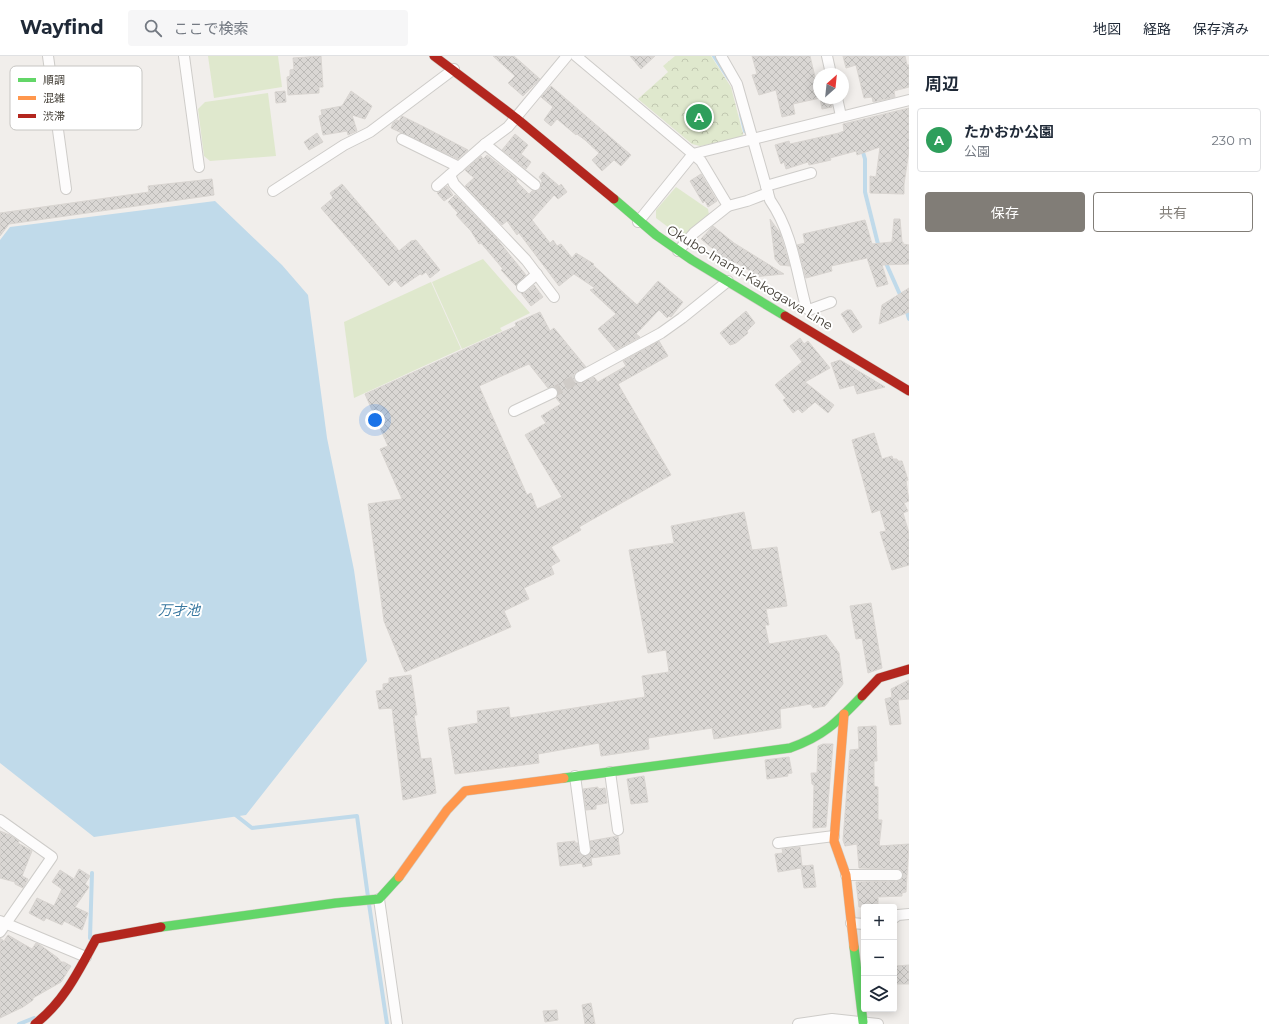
<!DOCTYPE html>
<html lang="ja">
<meta charset="utf-8">
<style>
:root{--surface:#fff;--page:#f6f6f7;--text:#1f2937;--muted:#747a83;--line:#e0e1e3;--accent:#817d77}
body{margin:0;font-family:Montserrat,"Noto Sans JP",sans-serif;background:var(--page);color:var(--text)}
.controls{position:absolute;right:12px;bottom:12px;display:grid;overflow:hidden;border-radius:4px;box-shadow:0 2px 10px #0003}
.controls button{width:36px;height:36px;display:grid;place-items:center;padding:0;border:0;border-bottom:1px solid var(--line);background:var(--surface);color:var(--text);font:20px sans-serif}
.compass{position:absolute;left:813px;top:12px;width:36px;height:36px;border-radius:50%;background:var(--surface);box-shadow:0 2px 10px #0003;rotate:27deg}
.you{position:absolute;left:375px;top:364px;width:14px;height:14px;margin:-10px;border:3px solid #fff;border-radius:50%;background:#1a73e8;box-shadow:0 0 0 6px #1a73e833}
.badge{display:grid;place-items:center;width:26px;height:26px;border-radius:50%;background:var(--accent);color:#fff;font-size:13px;font-weight:700}
.pin{position:absolute;translate:-50% -50%;border:2px solid #fff;box-shadow:0 1px 4px #0006}
.list{margin:0;padding:0;list-style:none}
h2{display:flex;justify-content:space-between;align-items:center;height:52px;margin:0;padding:0 16px;font-size:17px}
h2 small{font-size:13px;font-weight:400;color:var(--muted)}
.list li{display:grid;grid-template-columns:26px 1fr auto;gap:12px;align-items:center;box-sizing:border-box;height:64px;margin:0 8px 8px;padding:0 8px;border:1px solid var(--line);border-radius:4px}
.list b{display:block;font-size:15px;white-space:nowrap}
.list p{margin:0;font-size:13px;white-space:nowrap;color:var(--muted)}
.list em{font-size:13px;font-style:normal;color:var(--muted)}
.actions{display:flex;gap:8px;padding:12px 16px}
.actions a{flex:1;padding:9px 0;border:1px solid var(--accent);border-radius:4px;text-align:center;font-size:14px;color:var(--accent)}
.actions .main{background:var(--accent);color:#fff}
.icon{flex:none;width:22px;height:22px;fill:none;stroke:currentColor;stroke-width:2;stroke-linecap:round;stroke-linejoin:round}
.map{position:relative;flex:none;width:909px;height:968px;overflow:hidden}
header{display:flex;align-items:center;gap:24px;box-sizing:border-box;height:56px;padding:0 20px;background:var(--surface);border-bottom:1px solid var(--line)}
header strong{font-size:19px}
nav{display:flex;gap:22px;margin-inline-start:auto;font-size:14px}
.search{width:280px;height:36px;background:var(--page);display:flex;align-items:center;gap:10px;box-sizing:border-box;padding:0 14px;border-radius:4px;color:var(--muted);font-size:15px}
main{display:flex}
aside{flex:1;background:var(--surface)}
.map>svg:first-child{display:block}
.green{fill:#dfe8cd}
.park{fill:url(#park-crowns)}
.water{fill:#c0daea}
.lines{fill:none;stroke-linecap:round;stroke-linejoin:round}
.stream{stroke:#c0daea;stroke-width:4}
.building{fill:url(#building-cross-hatch);stroke:#d9d5d1;fill-rule:evenodd}
.street-tunnel{stroke:#cfcbc7;stroke-width:10;stroke-dasharray:10 5;stroke-linecap:butt}
.street-casing{stroke:#ceccc9;stroke-width:12}
.fast-casing{stroke:#cfcac2;stroke-width:10}
.slow-casing{stroke:#cfcac2;stroke-width:10}
.jam-casing{stroke:#cfcac2;stroke-width:10}
.street{stroke:#fdfcfc;stroke-width:10}
.fast{stroke:#63d668;stroke-width:9}
.slow{stroke:#ff974d;stroke-width:9}
.jam{stroke:#b3261e;stroke-width:9}
.labels{text-anchor:middle;dominant-baseline:central;stroke-width:4;stroke-linejoin:round;paint-order:stroke}
.street-label{font-size:13px;fill:#454038;stroke:#fff}
.water-label{font-size:14px;font-style:italic;fill:#3978a0;stroke:#fff}
.key{fill:#fff;stroke:#c7c6c3;stroke-width:1}
.key-label{font-size:11px;fill:#454038}
</style>
<header>
<strong>Wayfind</strong>
<div class="search"><svg class="icon" aria-label="search" viewBox="0 0 24 24"><circle cx="10" cy="10" r="6"/><path d="M15 15l6 6"/></svg>ここで検索</div>
<nav><a>地図</a><a>経路</a><a>保存済み</a></nav>
</header>
<main>
<div class="map">
<svg width="909" height="968" viewBox="0 0 909 968">
<defs>
<pattern id="park-crowns" width="20" height="18" patternUnits="userSpaceOnUse"><rect width="20" height="18" fill="#dfe8cd"/><path d="M2 6a3 3 0 1 1 6 0M12 15a3 3 0 1 1 6 0" fill="none" stroke="#c1c8b1"/></pattern>
<pattern id="building-cross-hatch" width="8" height="8" patternUnits="userSpaceOnUse"><rect width="8" height="8" fill="#dad7d4"/><path d="M0 0l8 8M0 8l8-8" fill="none" stroke="#bcbab7"/></pattern>
</defs>
<rect width="100%" height="100%" fill="#f1eeeb"/>
<g class="green">
<path d="M 208,0 L 278,0 L 282,31 L 214,42 Z"/>
<path d="M 268,37 L 276,100 L 210,105 L 204,100 L 198,53 L 205,46 Z"/>
<path d="M 676,131 L 708,153 L 709,159 L 684,183 L 656,162 L 656,154 Z"/>
<path d="M 483,203 L 530,257 L 500,272 L 502,275 L 462,293 L 432,226 Z"/>
<path d="M 431,226 L 461,293 L 354,342 L 344,266 Z"/>
</g>
<path class="park" d="M 675,0 L 711,0 L 731,31 L 743,78 L 742,82 L 700,90 L 692,88 L 638,43 L 668,16 L 663,10 Z"/>
<path class="water" d="M 215,145 L 282,209 L 308,239 L 327,382 L 354,514 L 367,605 L 246,759 L 94,781 L 0,707 L 0,184 L 10,171 Z"/>
<g class="lines">
<g class="stream">
<path d="M 714,0 L 729,23"/>
<path d="M 741,58 L 745,75"/>
<path d="M 862,93 L 865,103 L 865,136 L 879,192"/>
<path d="M 885,205 L 902,243"/>
<path d="M 906,253 L 909,263"/>
<path d="M 233,757 L 252,772 L 357,760 L 368,841"/>
<path d="M 369,848 L 387,968"/>
<path d="M 90,882 L 92,817"/>
<path d="M 19,968 L 34,962"/>
</g>
</g>
<g class="building">
<path d="M 321,0 L 323,31 L 319,31 L 319,37 L 288,39 L 287,21 L 290,20 L 290,14 L 294,13 L 293,2 Z"/>
<path d="M 493,0 L 514,0 L 540,23 L 523,40 L 508,27 L 515,20 Z"/>
<path d="M 630,0 L 655,0 L 641,13 Z"/>
<path d="M 752,0 L 810,0 L 820,42 L 793,48 L 795,58 L 782,61 L 776,34 L 759,39 L 752,19 L 757,18 Z"/>
<path d="M 843,0 L 905,0 L 907,9 L 909,9 L 909,31 L 894,35 L 895,41 L 873,46 L 872,41 L 864,42 L 856,9 L 846,12 Z"/>
<path d="M 551,30 L 631,99 L 621,110 L 614,104 L 602,115 L 592,104 L 599,97 L 585,84 L 577,78 L 576,79 L 557,63 L 551,70 L 544,64 L 553,51 L 541,41 Z"/>
<path d="M 285,35 L 286,46 L 276,47 L 275,36 Z"/>
<path d="M 351,35 L 372,50 L 365,63 L 352,59 L 357,75 L 348,79 L 347,75 L 323,79 L 319,60 L 322,59 L 321,54 L 342,50 Z"/>
<path d="M 820,42 L 831,42 L 832,51 L 822,53 Z"/>
<path d="M 909,52 L 909,95 L 904,128 L 904,138 L 870,137 L 870,120 L 876,121 L 880,91 L 857,99 L 856,95 L 830,102 L 831,104 L 809,109 L 808,106 L 786,113 L 784,106 L 781,108 L 775,89 L 789,85 L 790,88 L 839,77 L 844,75 L 843,68 Z"/>
<path d="M 402,60 L 426,72 L 468,94 L 458,103 L 391,72 L 393,67 L 397,64 L 399,65 Z"/>
<path d="M 317,77 L 323,86 L 309,94 L 304,86 Z"/>
<path d="M 515,78 L 528,89 L 521,98 L 531,106 L 526,113 L 502,94 Z"/>
<path d="M 487,99 L 517,123 L 516,125 L 529,138 L 532,135 L 537,135 L 540,133 L 542,125 L 539,121 L 543,116 L 559,130 L 561,128 L 567,136 L 558,143 L 554,139 L 532,164 L 550,187 L 553,184 L 557,190 L 561,188 L 572,202 L 576,197 L 594,208 L 593,209 L 637,249 L 658,225 L 683,246 L 671,261 L 669,260 L 667,262 L 659,254 L 636,278 L 640,281 L 616,294 L 598,273 L 616,258 L 590,234 L 595,232 L 574,218 L 559,230 L 519,177 L 517,179 L 507,165 L 502,169 L 465,130 L 474,122 L 465,114 L 481,100 L 483,103 Z"/>
<path d="M 701,118 L 717,145 L 708,151 L 705,145 L 703,147 L 690,125 Z"/>
<path d="M 212,123 L 214,139 L 9,168 L 0,180 L 0,157 L 149,136 L 148,130 Z"/>
<path d="M 342,128 L 399,195 L 411,185 L 416,184 L 440,214 L 430,222 L 426,216 L 422,219 L 420,218 L 401,231 L 395,224 L 389,230 L 321,152 L 333,142 L 330,137 Z"/>
<path d="M 447,130 L 453,139 L 444,145 L 437,137 Z"/>
<path d="M 455,139 L 493,178 L 526,219 L 516,230 L 501,214 L 503,213 L 481,187 L 479,188 L 471,175 L 456,159 L 458,157 L 448,146 Z"/>
<path d="M 770,163 L 780,177 L 790,210 L 780,209 L 775,203 Z"/>
<path d="M 894,163 L 900,163 L 902,186 L 903,186 L 903,188 L 909,189 L 909,208 L 882,209 L 888,228 L 877,231 L 867,202 L 831,210 L 832,215 L 806,222 L 797,189 L 805,187 L 803,178 L 865,164 L 872,188 L 892,186 Z"/>
<path d="M 713,170 L 734,187 L 784,218 L 753,221 L 752,216 L 735,206 L 733,209 L 725,204 L 723,206 L 715,200 L 717,196 L 701,183 Z"/>
<path d="M 534,229 L 543,241 L 531,250 L 521,237 L 526,236 Z"/>
<path d="M 909,232 L 909,256 L 879,268 L 882,249 Z"/>
<path d="M 847,254 L 851,254 L 862,271 L 853,277 L 841,258 Z"/>
<path d="M 746,255 L 755,267 L 747,275 L 748,277 L 736,287 L 730,289 L 720,277 Z"/>
<path d="M 540,256 L 550,275 L 554,272 L 586,311 L 574,318 L 574,324 L 579,327 L 594,321 L 598,326 L 626,310 L 623,305 L 659,285 L 668,300 L 618,328 L 671,419 L 579,471 L 581,474 L 551,491 L 560,505 L 551,510 L 554,518 L 524,532 L 529,543 L 504,555 L 511,571 L 405,616 L 384,565 L 368,448 L 402,443 L 380,393 L 388,390 L 365,338 L 516,270 L 515,267 ZM 529,308 L 548,332 L 553,331 L 558,334 L 556,342 L 561,348 L 541,360 L 546,367 L 525,379 L 562,441 L 537,453 L 531,437 L 527,439 L 479,330 Z"/>
<path d="M 800,282 L 804,288 L 808,285 L 830,312 L 805,326 L 834,349 L 828,357 L 815,346 L 802,357 L 798,353 L 793,357 L 783,344 L 786,342 L 775,329 L 802,306 L 790,290 Z"/>
<path d="M 840,304 L 885,331 L 857,338 L 854,329 L 840,333 L 831,307 Z"/>
<path d="M 874,377 L 882,403 L 892,400 L 893,403 L 897,403 L 898,405 L 902,405 L 908,424 L 906,425 L 909,445 L 904,447 L 908,455 L 903,457 L 909,477 L 909,509 L 892,514 L 880,476 L 886,475 L 880,454 L 872,457 L 852,384 Z"/>
<path d="M 744,456 L 752,494 L 777,491 L 787,550 L 766,553 L 769,569 L 765,569 L 769,588 L 826,579 L 839,597 L 843,628 L 825,650 L 813,652 L 811,648 L 780,653 L 781,672 L 714,683 L 712,672 L 648,682 L 649,693 L 601,700 L 599,687 L 538,698 L 539,707 L 455,718 L 448,672 L 478,667 L 477,655 L 509,651 L 510,662 L 645,641 L 642,620 L 669,616 L 666,594 L 648,597 L 629,494 L 674,487 L 671,470 Z"/>
<path d="M 871,547 L 882,612 L 868,617 L 862,582 L 856,583 L 850,550 Z"/>
<path d="M 411,619 L 417,659 L 414,659 L 421,703 L 431,702 L 436,737 L 403,744 L 392,652 L 379,653 L 376,635 L 383,634 L 383,628 L 389,627 L 389,622 Z"/>
<path d="M 909,624 L 909,643 L 898,644 L 901,668 L 890,669 L 885,643 L 892,641 L 891,633 Z"/>
<path d="M 876,670 L 877,705 L 874,705 L 874,730 L 878,731 L 878,764 L 882,764 L 879,790 L 909,788 L 906,836 L 902,837 L 902,840 L 878,841 L 878,850 L 859,851 L 856,826 L 897,825 L 901,824 L 903,819 L 902,815 L 897,813 L 859,812 L 857,788 L 845,790 L 843,784 L 850,694 L 859,693 L 858,671 Z"/>
<path d="M 823,688 L 833,688 L 826,771 L 813,772 L 814,729 L 812,728 L 811,717 L 817,717 L 818,690 Z"/>
<path d="M 789,701 L 792,717 L 787,718 L 788,720 L 767,723 L 765,704 Z"/>
<path d="M 644,720 L 648,746 L 631,748 L 627,723 Z"/>
<path d="M 598,731 L 598,733 L 605,732 L 607,747 L 596,749 L 596,753 L 586,754 L 583,733 Z"/>
<path d="M 0,775 L 10,779 L 19,785 L 18,787 L 32,795 L 22,820 L 28,823 L 23,832 L 15,828 L 15,826 L 0,822 Z"/>
<path d="M 618,780 L 620,798 L 591,802 L 592,809 L 583,811 L 582,807 L 560,810 L 557,787 L 575,785 L 575,787 L 578,787 L 580,798 L 585,800 L 591,796 L 590,785 Z"/>
<path d="M 800,791 L 802,810 L 813,809 L 816,831 L 804,832 L 801,812 L 778,816 L 775,798 L 783,797 L 782,793 Z"/>
<path d="M 79,813 L 90,820 L 85,828 L 89,831 L 75,851 L 88,857 L 82,874 L 64,865 L 62,869 L 46,862 L 44,865 L 29,857 L 37,842 L 54,850 L 62,833 L 52,826 L 60,814 L 74,823 Z"/>
<path d="M 8,879 L 32,893 L 36,887 L 40,889 L 58,902 L 61,906 L 64,906 L 71,910 L 61,926 L 33,942 L 33,944 L 23,951 L 0,962 L 0,882 L 4,885 Z"/>
<path d="M 909,909 L 909,928 L 896,928 L 896,910 Z"/>
<path d="M 591,947 L 595,968 L 585,968 L 582,949 Z"/>
<path d="M 557,954 L 558,964 L 545,966 L 543,955 Z"/>
</g>
<g class="lines">
<path class="street-tunnel" d="M 552,337 L 580,321"/>
<g class="street-casing">
<g id="street">
<path d="M 48,0 L 66,133"/>
<path d="M 184,0 L 199,111"/>
<path d="M 576,0 L 693,98 L 701,105 L 728,150"/>
<path d="M 721,0 L 737,28 L 770,144 C 792,176 796,213 806,251 L 809,254 L 831,246"/>
<path d="M 827,0 L 831,18"/>
<path d="M 837,42 L 841,60"/>
<path d="M 402,83 L 459,111"/>
<path d="M 485,88 L 535,129"/>
<path d="M 450,119 L 454,128 L 526,204 L 554,241"/>
<path d="M 437,130 L 485,88 L 508,71 L 567,0"/>
<path d="M 766,130 L 811,117"/>
<path d="M 273,135 L 344,89 L 370,76 L 454,13"/>
<path d="M 638,166 L 693,98 L 909,44"/>
<path d="M 678,195 L 694,177 L 728,150 L 747,145 L 768,137"/>
<path d="M 522,231 L 537,218"/>
<path d="M 580,321 L 661,277 L 682,262 L 728,225"/>
<path d="M 514,355 L 552,337"/>
<path d="M 610,716 L 618,774"/>
<path d="M 575,720 L 585,794"/>
<path d="M 0,764 L 52,801 L 0,876"/>
<path d="M 778,787 L 834,780"/>
<path d="M 846,819 L 897,819"/>
<path d="M 379,843 L 397,968"/>
<path d="M 894,862 L 898,859 L 909,858"/>
<path d="M 0,865 L 86,901"/>
<path d="M 851,867 L 864,868"/>
<path d="M 798,968 L 832,963 L 878,968"/>
</g>
</g>
<g class="fast-casing">
<g id="fast">
<path d="M 614,143 L 656,179 L 692,204 L 785,260"/>
<path d="M 564,722 L 790,692 C 824,680 837,666 862,640"/>
<path d="M 161,871 L 336,847 L 379,843 L 399,821"/>
<path d="M 854,891 L 863,966"/>
</g>
</g>
<g class="slow-casing">
<g id="slow">
<path d="M 844,658 L 834,785 L 846,819 L 854,891"/>
<path d="M 399,821 L 447,754 L 465,735 L 564,722"/>
</g>
</g>
<g class="jam-casing">
<g id="jam">
<path d="M 434,0 L 516,62 L 614,143"/>
<path d="M 785,260 L 909,335"/>
<path d="M 862,640 L 879,622 L 909,613"/>
<path d="M 35,968 C 64,946 79,914 96,883 L 161,871"/>
</g>
</g>
<use href="#street" class="street"/>
<use href="#fast" class="fast"/>
<use href="#slow" class="slow"/>
<use href="#jam" class="jam"/>
</g>
<g class="labels">
<g class="street-label">
<text transform="translate(750 221) rotate(31)">Okubo-Inami-Kakogawa Line</text>
</g>
<g class="water-label">
<text x="179" y="554">万才池</text>
</g>
</g>
<rect x="10" y="10" width="132" height="64" rx="6" class="key"/>
<rect x="18" y="22" width="18" height="4" fill="#63d668"/>
<rect x="18" y="40" width="18" height="4" fill="#ff974d"/>
<rect x="18" y="58" width="18" height="4" fill="#b3261e"/>
<g class="key-label">
<text x="43" y="28">順調</text>
<text x="43" y="46">混雑</text>
<text x="43" y="64">渋滞</text>
</g>
</svg>
<div class="controls">
<button>+</button>
<button>−</button>
<button><svg class="icon" aria-label="layers" viewBox="0 0 24 24"><path d="M12 4l9 5-9 5-9-5zM3 14l9 5 9-5"/></svg></button>
</div>
<svg class="compass" viewBox="-18 -18 36 36"><path d="M0-13l5 13h-10z" fill="#e53935"/><path d="M0 13l5-13h-10z" fill="#747a83"/></svg>
<div class="you"></div>
<div class="pin badge" style="left:699px;top:61px;background:#2e9e5b">A</div>
</div>
<aside>
<h2>周辺<small></small></h2>
<ul class="list">
<li><span class="badge" style="background:#2e9e5b">A</span><div><b>たかおか公園</b><p>公園</p></div><em>230 m</em></li>
</ul>
<div class="actions"><a class="main">保存</a><a>共有</a></div>
</aside>
</main>
